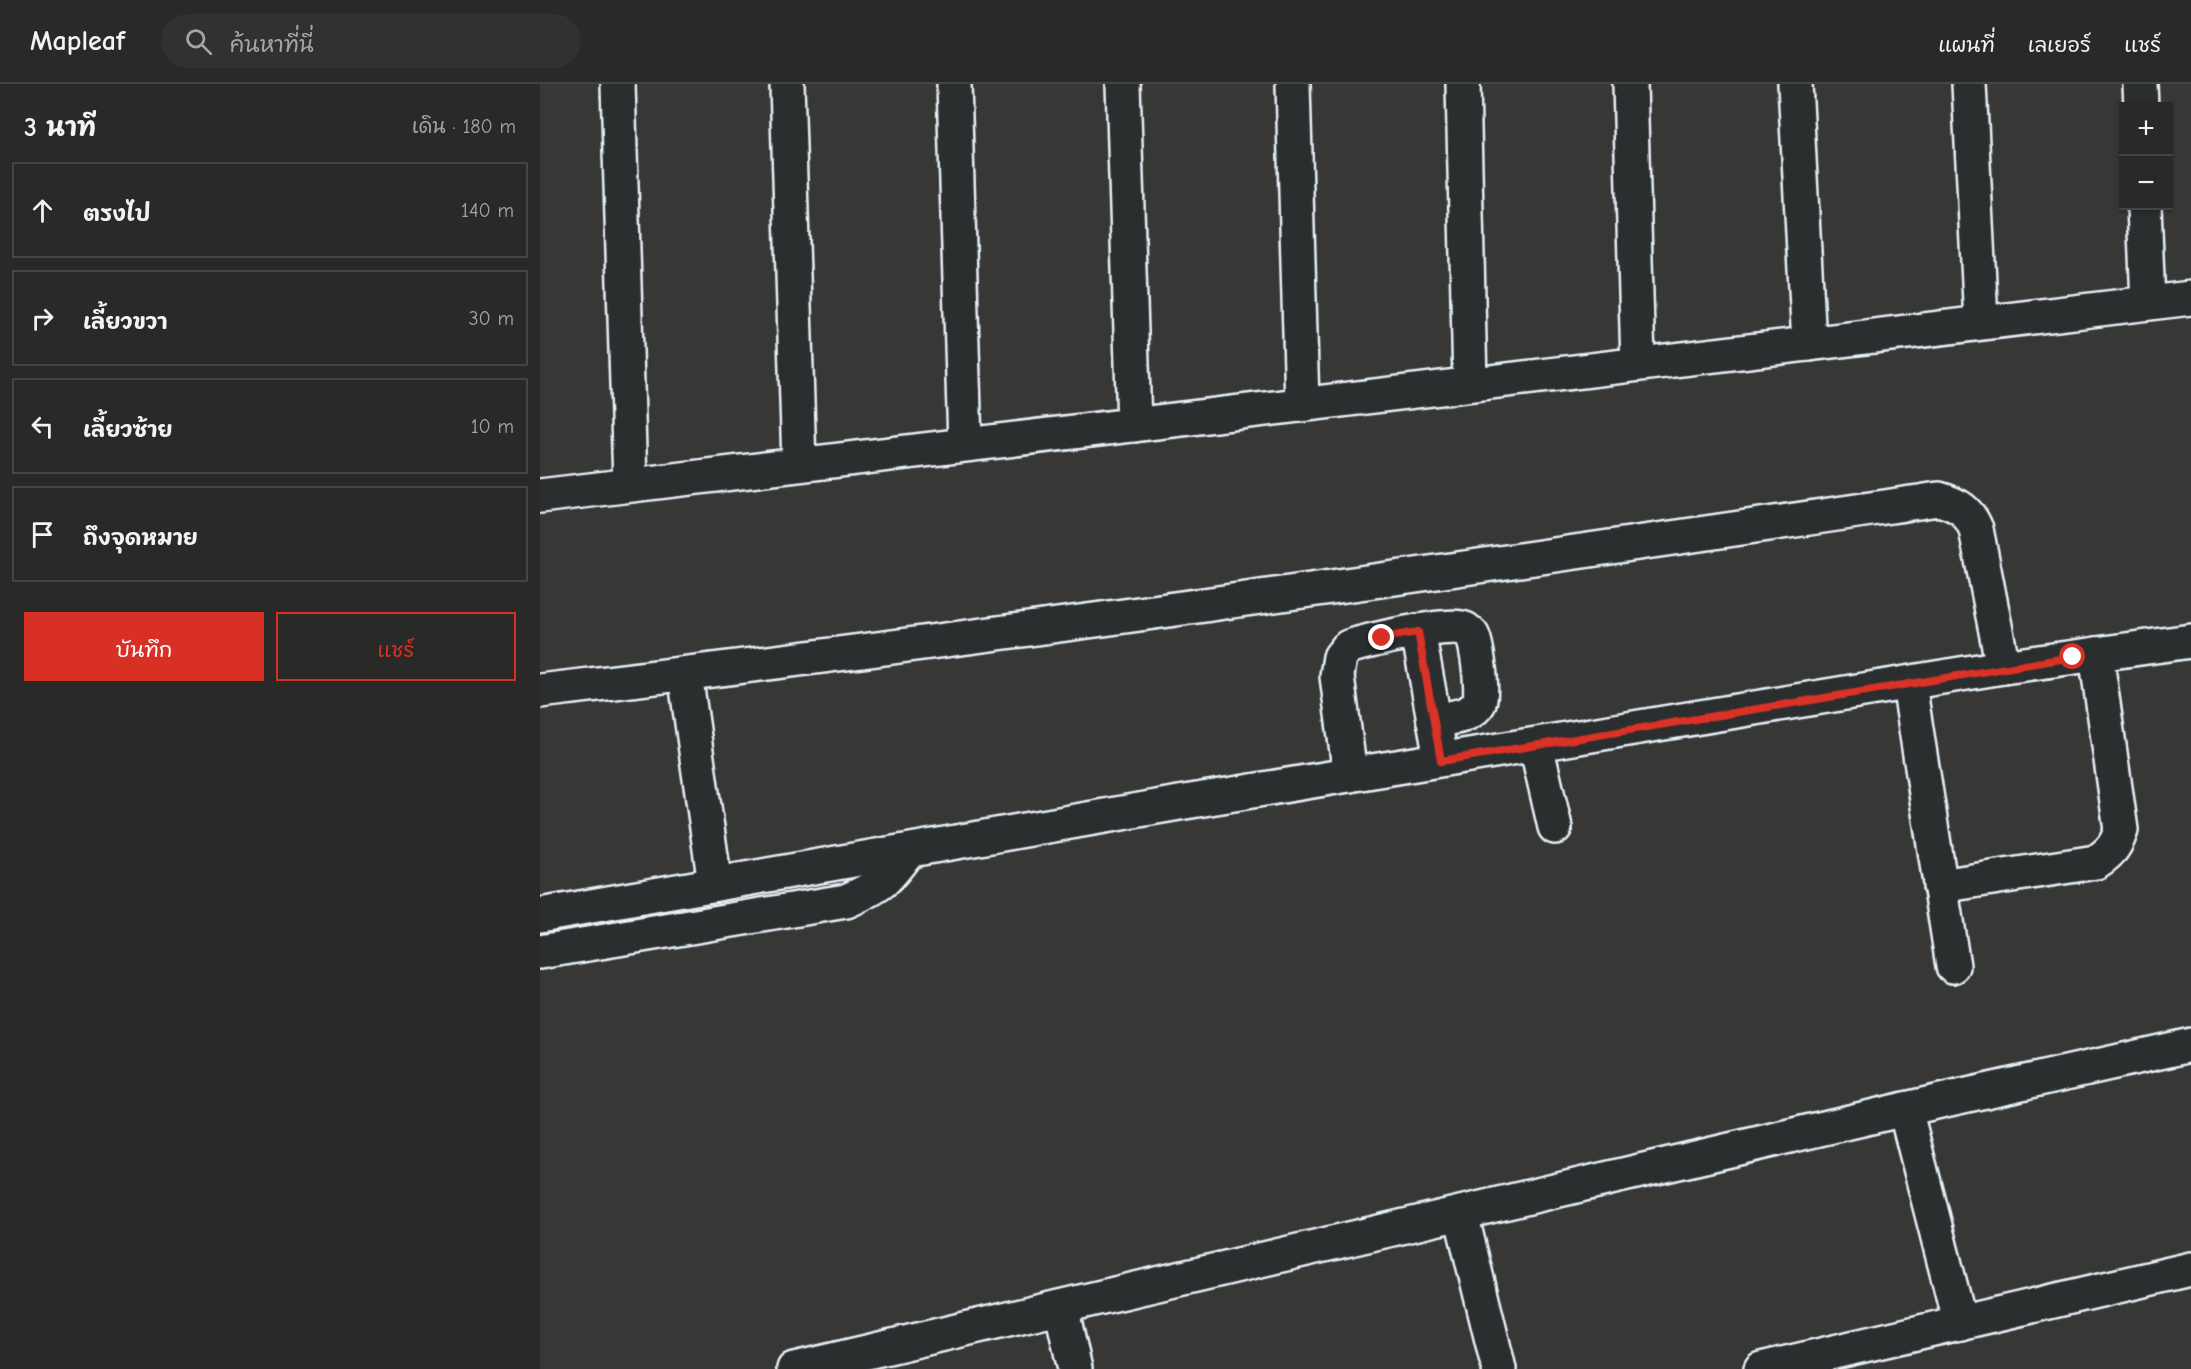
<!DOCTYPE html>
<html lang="th">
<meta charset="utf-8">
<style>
:root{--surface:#292928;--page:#313130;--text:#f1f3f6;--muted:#a5a6a8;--line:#454545;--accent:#d93025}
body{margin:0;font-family:"Comic Neue","Playpen Sans Thai",sans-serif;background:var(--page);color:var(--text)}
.controls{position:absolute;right:18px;top:18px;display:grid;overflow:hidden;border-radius:0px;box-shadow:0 2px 4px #0004}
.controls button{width:54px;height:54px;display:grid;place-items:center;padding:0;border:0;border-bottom:2px solid var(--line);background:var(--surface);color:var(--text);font:30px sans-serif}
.stop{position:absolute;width:18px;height:18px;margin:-14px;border:4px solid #d93025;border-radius:50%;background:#fff}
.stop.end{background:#d93025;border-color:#fff;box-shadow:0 2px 6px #0008}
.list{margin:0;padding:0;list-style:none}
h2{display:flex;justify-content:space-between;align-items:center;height:78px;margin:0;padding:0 24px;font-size:26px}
h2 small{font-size:20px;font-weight:400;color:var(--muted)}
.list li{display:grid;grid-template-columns:39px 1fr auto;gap:18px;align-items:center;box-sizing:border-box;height:96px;margin:0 12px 12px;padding:0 12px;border:2px solid var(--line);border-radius:0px}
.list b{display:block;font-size:22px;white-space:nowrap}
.list em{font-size:20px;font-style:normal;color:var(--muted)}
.actions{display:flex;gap:12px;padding:18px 24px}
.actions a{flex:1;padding:14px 0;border:2px solid var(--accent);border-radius:0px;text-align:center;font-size:21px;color:var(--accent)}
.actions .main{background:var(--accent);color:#fff}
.icon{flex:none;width:33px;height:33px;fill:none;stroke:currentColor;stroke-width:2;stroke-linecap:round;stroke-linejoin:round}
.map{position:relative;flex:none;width:1651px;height:1285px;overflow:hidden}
header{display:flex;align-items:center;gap:36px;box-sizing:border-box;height:84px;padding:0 30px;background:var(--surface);border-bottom:2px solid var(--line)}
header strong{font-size:28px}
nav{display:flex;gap:33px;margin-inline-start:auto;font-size:21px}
.search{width:420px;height:54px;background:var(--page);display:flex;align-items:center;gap:15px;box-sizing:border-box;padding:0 21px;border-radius:33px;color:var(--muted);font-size:22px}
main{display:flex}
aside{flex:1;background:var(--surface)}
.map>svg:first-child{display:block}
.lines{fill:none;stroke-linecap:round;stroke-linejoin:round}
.minor-casing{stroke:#e8f1f8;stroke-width:38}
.minor{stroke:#2a2d2e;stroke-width:33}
.route{stroke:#d93025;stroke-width:8}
</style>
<header>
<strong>Mapleaf</strong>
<div class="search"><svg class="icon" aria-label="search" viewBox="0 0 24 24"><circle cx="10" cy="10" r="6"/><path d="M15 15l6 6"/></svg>ค้นหาที่นี่</div>
<nav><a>แผนที่</a><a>เลเยอร์</a><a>แชร์</a></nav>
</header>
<main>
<aside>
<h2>3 นาที<small>เดิน · 180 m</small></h2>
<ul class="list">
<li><svg class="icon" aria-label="ahead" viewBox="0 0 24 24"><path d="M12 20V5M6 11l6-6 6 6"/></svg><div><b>ตรงไป</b></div><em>140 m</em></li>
<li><svg class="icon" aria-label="right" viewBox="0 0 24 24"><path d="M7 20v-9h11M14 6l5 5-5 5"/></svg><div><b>เลี้ยวขวา</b></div><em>30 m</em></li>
<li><svg class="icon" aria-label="left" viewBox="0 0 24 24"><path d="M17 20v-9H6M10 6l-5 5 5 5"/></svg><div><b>เลี้ยวซ้าย</b></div><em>10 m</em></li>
<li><svg class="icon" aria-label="arrive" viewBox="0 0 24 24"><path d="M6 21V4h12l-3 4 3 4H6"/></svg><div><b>ถึงจุดหมาย</b></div></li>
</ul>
<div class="actions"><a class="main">บันทึก</a><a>แชร์</a></div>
</aside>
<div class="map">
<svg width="1651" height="1285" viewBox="0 0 1651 1285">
<rect width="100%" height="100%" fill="#373735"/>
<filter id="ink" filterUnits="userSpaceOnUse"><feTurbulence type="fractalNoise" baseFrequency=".0167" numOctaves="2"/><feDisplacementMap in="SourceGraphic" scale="12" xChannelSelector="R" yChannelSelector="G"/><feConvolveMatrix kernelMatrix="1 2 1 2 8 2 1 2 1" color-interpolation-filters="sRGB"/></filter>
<g filter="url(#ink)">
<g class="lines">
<g class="minor-casing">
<g id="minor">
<path d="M 78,0 L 90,400"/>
<path d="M 247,0 L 259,380"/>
<path d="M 414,0 L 425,360"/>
<path d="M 583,0 L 594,341"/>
<path d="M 753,0 L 762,321"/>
<path d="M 923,0 L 930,300"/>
<path d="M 1090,0 L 1098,280"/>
<path d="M 1255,0 L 1269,260"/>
<path d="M 1429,0 L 1441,238"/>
<path d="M 1600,0 L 1601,22"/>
<path d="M 1604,122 L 1608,219"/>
<path d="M 0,412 L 1651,214"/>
<path d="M 878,547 L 898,658"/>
<path d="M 145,590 L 175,800"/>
<path d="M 1369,600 L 1413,882"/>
<path d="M 0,607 C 467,552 934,483 1399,415 C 1419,421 1428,426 1436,445 L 1463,583"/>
<path d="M 996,661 L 1015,743"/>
<path d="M 810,691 L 797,592 L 800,573 L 808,563 C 827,557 911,537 925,545 C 928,547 930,549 932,551 C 937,559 944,611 939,619 C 931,633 909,634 894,637"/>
<path d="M 1400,802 L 1556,778 C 1570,769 1576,762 1581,746 L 1556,570"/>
<path d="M 0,831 L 645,718 L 1463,583 L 1651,557"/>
<path d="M 0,868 L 306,817 C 341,802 346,797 368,767"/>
<path d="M 1365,1025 L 1420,1239"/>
<path d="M 921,1130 L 959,1285"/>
<path d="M 521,1223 L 535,1285"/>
<path d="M 254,1285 L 1365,1025 L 1651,961"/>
<path d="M 1221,1285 L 1651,1185"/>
</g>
</g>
<use href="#minor" class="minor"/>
</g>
</g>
<g class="lines" filter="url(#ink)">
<path class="route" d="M 842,554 L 878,548 L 901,677 L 1533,573"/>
</g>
</svg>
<div class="controls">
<button>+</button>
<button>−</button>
</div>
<div class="stop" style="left:1533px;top:573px"></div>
<div class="stop end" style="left:842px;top:554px"></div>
</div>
</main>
